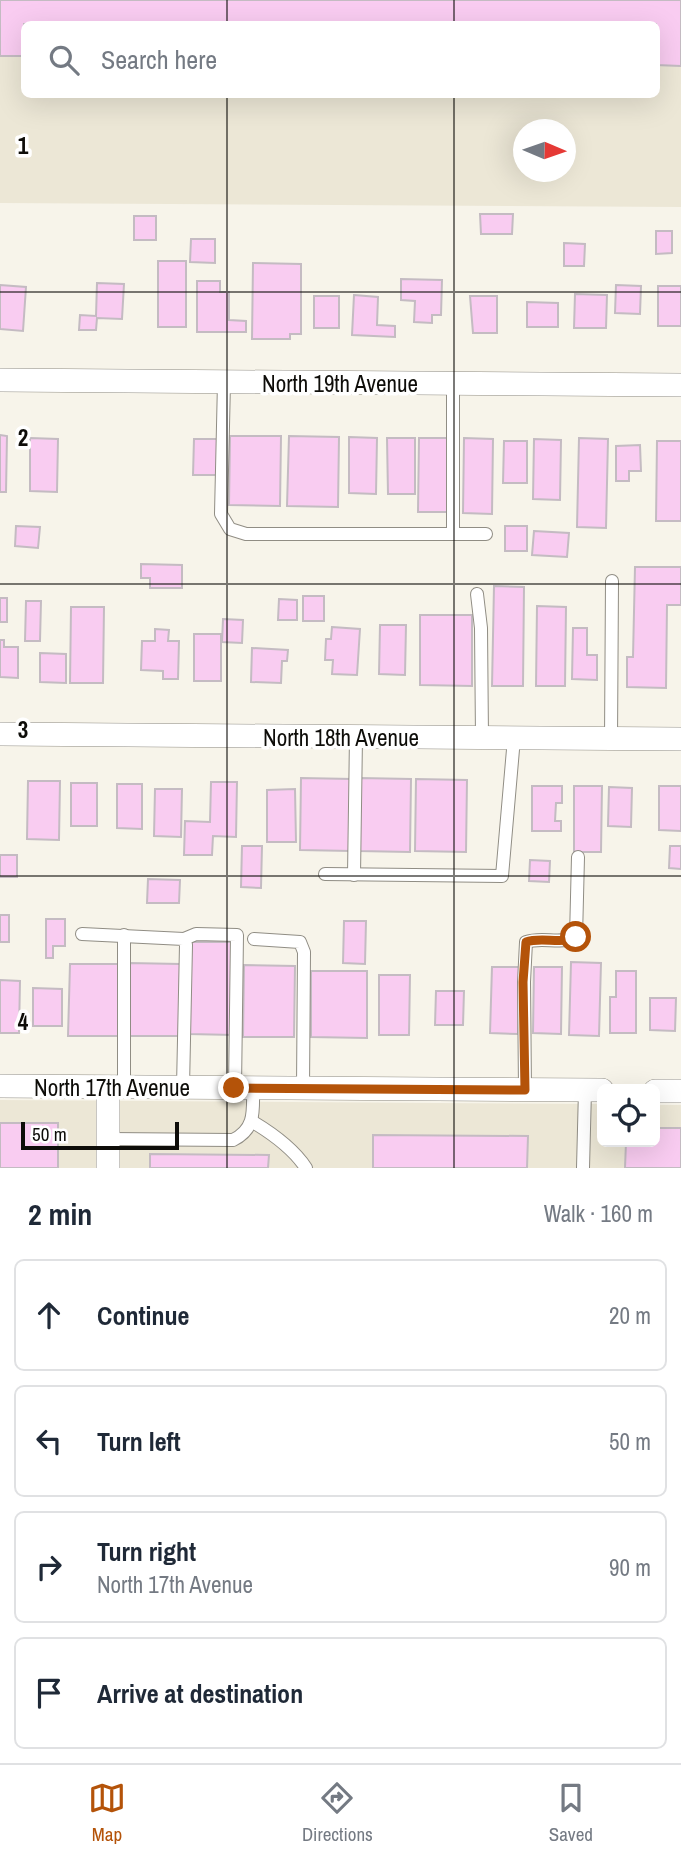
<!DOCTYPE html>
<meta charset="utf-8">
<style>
:root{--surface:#fff;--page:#f2f2f3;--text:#1f2937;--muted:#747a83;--line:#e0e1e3;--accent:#b45309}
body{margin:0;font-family:"Archivo Narrow",sans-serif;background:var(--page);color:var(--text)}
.controls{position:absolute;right:21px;bottom:21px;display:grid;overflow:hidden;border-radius:10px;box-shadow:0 7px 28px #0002}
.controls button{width:63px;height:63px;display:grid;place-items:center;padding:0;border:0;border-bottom:2px solid var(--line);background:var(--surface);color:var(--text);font:35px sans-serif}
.compass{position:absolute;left:513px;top:119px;width:63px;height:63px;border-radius:50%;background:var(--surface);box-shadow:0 7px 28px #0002;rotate:92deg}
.scale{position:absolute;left:21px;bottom:18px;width:158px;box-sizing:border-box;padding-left:7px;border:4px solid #0e0d09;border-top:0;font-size:19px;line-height:24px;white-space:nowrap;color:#0e0d09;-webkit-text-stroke:5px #fff;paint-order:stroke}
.stop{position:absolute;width:21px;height:21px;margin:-16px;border:5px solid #b45309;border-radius:50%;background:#fff}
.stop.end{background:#b45309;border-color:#fff;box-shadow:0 2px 7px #0008}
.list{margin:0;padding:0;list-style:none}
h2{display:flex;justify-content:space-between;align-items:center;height:91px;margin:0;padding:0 28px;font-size:30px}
h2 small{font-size:23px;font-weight:400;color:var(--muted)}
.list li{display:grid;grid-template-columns:46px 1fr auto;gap:21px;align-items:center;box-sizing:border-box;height:112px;margin:0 14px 14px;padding:0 14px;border:2px solid var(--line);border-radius:10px}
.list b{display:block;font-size:26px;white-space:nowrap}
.list p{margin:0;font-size:23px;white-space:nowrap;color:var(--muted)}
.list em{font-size:23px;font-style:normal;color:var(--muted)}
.icon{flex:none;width:38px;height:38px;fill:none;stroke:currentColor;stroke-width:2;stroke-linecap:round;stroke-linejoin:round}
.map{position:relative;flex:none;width:681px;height:1168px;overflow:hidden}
.search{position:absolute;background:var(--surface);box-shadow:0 7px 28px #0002;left:21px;right:21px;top:21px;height:77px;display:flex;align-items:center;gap:18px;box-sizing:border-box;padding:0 24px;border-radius:10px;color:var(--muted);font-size:26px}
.sheet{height:595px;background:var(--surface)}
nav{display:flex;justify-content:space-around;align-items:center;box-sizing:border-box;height:98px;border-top:2px solid var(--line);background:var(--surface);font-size:19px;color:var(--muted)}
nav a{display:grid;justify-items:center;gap:4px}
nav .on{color:var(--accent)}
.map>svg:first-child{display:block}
.built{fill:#ece7d6;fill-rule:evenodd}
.building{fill:#f9ccf1;stroke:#c4bbc2;stroke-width:2}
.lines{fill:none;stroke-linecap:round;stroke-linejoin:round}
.lane-casing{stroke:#908d84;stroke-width:14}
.street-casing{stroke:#908d84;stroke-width:24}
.lane{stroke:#fff;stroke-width:12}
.street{stroke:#fff;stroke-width:23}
.route{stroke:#b45309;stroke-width:9}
.grid{fill:none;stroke:#0e0d09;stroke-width:2;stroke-opacity:0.55}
.labels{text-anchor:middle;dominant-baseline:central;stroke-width:7;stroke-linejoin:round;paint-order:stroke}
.street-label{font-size:23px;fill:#0e0d09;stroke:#fff}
.grid-label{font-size:23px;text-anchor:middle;font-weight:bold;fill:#0e0d09;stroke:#fff;stroke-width:7;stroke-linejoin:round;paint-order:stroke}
</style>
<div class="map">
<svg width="681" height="1168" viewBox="0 0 681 1168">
<rect width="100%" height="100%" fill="#f7f4ea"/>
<g class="built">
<path d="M 0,0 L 681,0 L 681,207 L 0,203 ZM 24,24 L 656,24 L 656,94 L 24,94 ZM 524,130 L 566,130 L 566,172 L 524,172 Z"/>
<path d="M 0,1100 L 602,1104 L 602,1142 L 655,1142 L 655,1105 L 681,1105 L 681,1168 L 0,1168 Z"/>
</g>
<g class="building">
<path d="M 0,0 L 681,0 L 681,66 L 656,65 L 656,24 L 24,24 L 24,56 L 0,56 Z"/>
<path d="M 480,214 L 513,214 L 512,234 L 481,234 Z"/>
<rect x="134" y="216" width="22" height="24"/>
<path d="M 656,231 L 672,231 L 672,253 L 656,254 Z"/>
<path d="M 191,239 L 215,239 L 215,263 L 190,262 Z"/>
<path d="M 564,243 L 585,244 L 584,266 L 564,266 Z"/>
<rect x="158" y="261" width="28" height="66"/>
<path d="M 253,263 L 301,264 L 301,334 L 290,334 L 290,339 L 252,339 Z"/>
<path d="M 401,279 L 442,280 L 441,315 L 432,315 L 432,323 L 414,322 L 415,301 L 401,300 Z"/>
<path d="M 197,281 L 220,281 L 220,292 L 229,292 L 229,320 L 246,321 L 246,332 L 197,332 Z"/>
<path d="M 97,283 L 124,284 L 122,319 L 97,318 L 96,330 L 79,330 L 80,315 L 96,316 Z"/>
<path d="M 0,285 L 26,287 L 23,331 L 0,329 Z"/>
<path d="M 616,285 L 641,286 L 640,314 L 615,313 Z"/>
<rect x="658" y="286" width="23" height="40"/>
<path d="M 575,294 L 607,295 L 606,328 L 574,328 Z"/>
<path d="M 354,295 L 378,297 L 377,325 L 395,326 L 395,337 L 352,335 Z"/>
<rect x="314" y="296" width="25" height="32"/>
<path d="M 470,296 L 497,296 L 497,333 L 473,333 Z"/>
<path d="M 527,302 L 558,303 L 558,327 L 527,327 Z"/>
<path d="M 0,435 L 7,436 L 6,492 L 0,492 Z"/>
<path d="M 230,436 L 281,436 L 280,506 L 229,505 Z"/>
<path d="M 289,436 L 339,437 L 338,507 L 287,506 Z"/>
<path d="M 349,437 L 377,438 L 376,494 L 349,493 Z"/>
<path d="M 30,438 L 58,439 L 57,492 L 30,491 Z"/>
<path d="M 387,438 L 415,438 L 415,494 L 388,494 Z"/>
<path d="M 419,438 L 448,438 L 447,512 L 418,512 Z"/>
<path d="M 464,438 L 493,439 L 492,514 L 463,513 Z"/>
<path d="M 579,438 L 608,439 L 606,528 L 577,527 Z"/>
<path d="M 194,439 L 218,439 L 219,475 L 193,475 Z"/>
<path d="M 534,439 L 561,440 L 560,500 L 533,499 Z"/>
<path d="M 504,441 L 527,441 L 527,483 L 503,483 Z"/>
<path d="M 657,441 L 681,441 L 681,521 L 656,521 Z"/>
<path d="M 640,445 L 641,471 L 629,471 L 629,481 L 616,481 L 616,446 Z"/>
<path d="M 16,526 L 40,527 L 38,548 L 15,546 Z"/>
<rect x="505" y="526" width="22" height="25"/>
<path d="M 534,531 L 569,533 L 567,557 L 532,555 Z"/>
<path d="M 141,564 L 182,565 L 182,588 L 150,588 L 150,578 L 141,578 Z"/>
<path d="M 635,567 L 681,567 L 681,605 L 667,605 L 666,688 L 627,687 L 627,657 L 633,657 Z"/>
<path d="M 494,586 L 524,587 L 523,686 L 492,686 Z"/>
<rect x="303" y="596" width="21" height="25"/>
<rect x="0" y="598" width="7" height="24"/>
<path d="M 279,599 L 297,600 L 297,620 L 278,620 Z"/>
<path d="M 26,601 L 41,601 L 40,641 L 25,641 Z"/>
<path d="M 537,606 L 566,607 L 565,686 L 536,686 Z"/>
<path d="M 71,607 L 104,607 L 103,683 L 70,683 Z"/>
<path d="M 420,615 L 472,615 L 472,686 L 420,685 Z"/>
<path d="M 223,619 L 243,620 L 242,643 L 222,642 Z"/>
<path d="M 380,625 L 406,625 L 405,675 L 379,674 Z"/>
<path d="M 332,627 L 360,629 L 357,675 L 332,674 L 333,660 L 325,660 L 326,639 L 331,639 Z"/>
<path d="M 573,628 L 587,628 L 587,655 L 597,655 L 597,680 L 572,679 Z"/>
<path d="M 155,629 L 169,630 L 168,641 L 179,641 L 178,679 L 163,679 L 163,671 L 141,670 L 142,641 L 155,641 Z"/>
<rect x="194" y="634" width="27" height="47"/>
<path d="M 0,640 L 4,640 L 4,647 L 18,647 L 18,678 L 0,677 Z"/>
<path d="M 252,648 L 288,650 L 287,661 L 282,661 L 281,683 L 251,682 Z"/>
<path d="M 40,653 L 66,654 L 66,683 L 40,682 Z"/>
<path d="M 301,778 L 352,779 L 351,851 L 300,850 Z"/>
<path d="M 360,778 L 411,779 L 410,852 L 359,851 Z"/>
<path d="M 416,779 L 467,780 L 466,852 L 415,851 Z"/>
<path d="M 28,781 L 60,781 L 59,840 L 27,839 Z"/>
<path d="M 211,782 L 237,782 L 236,837 L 213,836 L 212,855 L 184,855 L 185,821 L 210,822 Z"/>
<rect x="71" y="783" width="26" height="43"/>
<path d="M 117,784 L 142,784 L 142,829 L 117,828 Z"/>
<path d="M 532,786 L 562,786 L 562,803 L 556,803 L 555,821 L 561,821 L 561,831 L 532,831 Z"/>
<path d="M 574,786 L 602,786 L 601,852 L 574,852 Z"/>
<path d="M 659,786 L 681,786 L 681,831 L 659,830 Z"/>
<path d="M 609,787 L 632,788 L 631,827 L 608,826 Z"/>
<path d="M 155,789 L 182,789 L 181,837 L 154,836 Z"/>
<path d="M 295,789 L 296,842 L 267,842 L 267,790 Z"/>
<path d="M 242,846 L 262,846 L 261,888 L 241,887 Z"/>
<path d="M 670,846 L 681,846 L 681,869 L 669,868 Z"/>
<rect x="0" y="855" width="17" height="22"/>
<path d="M 530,860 L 550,861 L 549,882 L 529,881 Z"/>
<path d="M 148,879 L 180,880 L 179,903 L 147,903 Z"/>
<rect x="0" y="915" width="9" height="27"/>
<path d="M 46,919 L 65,919 L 65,946 L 53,946 L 53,958 L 46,958 Z"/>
<path d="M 344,921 L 366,921 L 365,964 L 343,963 Z"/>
<path d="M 190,942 L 235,942 L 234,1035 L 189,1034 Z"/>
<path d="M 571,962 L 601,963 L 599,1036 L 569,1035 Z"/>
<path d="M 129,963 L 180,964 L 179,1036 L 127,1036 Z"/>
<path d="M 70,964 L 120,964 L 119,1036 L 68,1036 Z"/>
<path d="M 244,965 L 295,966 L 294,1037 L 243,1037 Z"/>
<path d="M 492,967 L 519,967 L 518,1034 L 490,1033 Z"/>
<path d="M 534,967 L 562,967 L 561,1034 L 533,1033 Z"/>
<path d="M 311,971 L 367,971 L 367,1038 L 311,1037 Z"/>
<path d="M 616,971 L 636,971 L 636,1033 L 610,1033 L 610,997 L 616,997 Z"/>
<path d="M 379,975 L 410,975 L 409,1035 L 379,1035 Z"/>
<path d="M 0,980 L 20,981 L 19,1033 L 0,1033 Z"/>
<path d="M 33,988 L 62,989 L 62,1026 L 33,1026 Z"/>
<path d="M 436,991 L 464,991 L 463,1025 L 435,1025 Z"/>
<path d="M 650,998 L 676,998 L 675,1031 L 650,1030 Z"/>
<rect x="0" y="1123" width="58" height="45"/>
<path d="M 655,1128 L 681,1128 L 681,1168 L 625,1168 L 626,1142 L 655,1142 Z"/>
<path d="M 373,1135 L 528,1136 L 527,1168 L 373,1168 Z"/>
<path d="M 150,1154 L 269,1155 L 268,1168 L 150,1168 Z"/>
</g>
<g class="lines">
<g class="lane-casing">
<g id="lane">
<path d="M 224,382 L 221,514 L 230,529 L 246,534 L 486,534"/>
<path d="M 453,383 L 453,534"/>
<path d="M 477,594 L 481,628 L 482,738"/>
<path d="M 611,739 L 612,581"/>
<path d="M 325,874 L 502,876 L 514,738"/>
<path d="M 354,875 L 356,737"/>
<path d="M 82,934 L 184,939 L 186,945 L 183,1087"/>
<path d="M 184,939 L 196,934 L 237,935 L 235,1088"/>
<path d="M 254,939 L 300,942 L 304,952 L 303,1088"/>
<path d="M 124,1087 L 124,935"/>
<path d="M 525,1090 L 524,982 L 526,942 C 542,936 561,945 576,937 L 578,857"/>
<path d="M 253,1122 C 273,1134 293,1148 306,1168"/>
<path d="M 108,1139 L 233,1140 C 256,1129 253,1110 253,1088"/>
<path d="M 583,1168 L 585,1090"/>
</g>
</g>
<g class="street-casing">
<g id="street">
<path d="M 0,380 L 681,385"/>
<path d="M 0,734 L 681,739"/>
<path d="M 0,1086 L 602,1090"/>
<path d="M 655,1091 L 681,1091"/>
<path d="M 108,1168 L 108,1087"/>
</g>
</g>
<use href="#lane" class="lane"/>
<use href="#street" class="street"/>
</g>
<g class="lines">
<path class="route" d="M 234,1088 L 525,1090 L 523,982 L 526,942 C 542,936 561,945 576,937"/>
</g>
<path class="grid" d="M 227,0 L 227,24M 454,0 L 454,24M 227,94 L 227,1168M 454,94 L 454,1168M 0,292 L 681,292M 0,584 L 681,584M 0,876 L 681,876"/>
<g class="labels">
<g class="street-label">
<text x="340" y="383">North 19th Avenue</text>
<text x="341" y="737">North 18th Avenue</text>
<text x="112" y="1087">North 17th Avenue</text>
</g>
</g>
<g class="grid-label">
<text x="23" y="154">1</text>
<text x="23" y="446">2</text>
<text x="23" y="738">3</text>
<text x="23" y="1030">4</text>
</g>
</svg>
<div class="controls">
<button><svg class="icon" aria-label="locate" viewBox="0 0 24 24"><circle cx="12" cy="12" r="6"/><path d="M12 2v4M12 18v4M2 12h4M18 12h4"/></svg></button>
</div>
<svg class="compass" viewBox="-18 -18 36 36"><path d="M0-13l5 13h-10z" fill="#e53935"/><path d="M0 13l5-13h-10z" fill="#747a83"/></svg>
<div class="scale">50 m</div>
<div class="stop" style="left:576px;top:937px"></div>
<div class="stop end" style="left:234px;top:1088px"></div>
<div class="search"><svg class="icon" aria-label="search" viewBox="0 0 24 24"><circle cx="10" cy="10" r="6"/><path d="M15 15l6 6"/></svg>Search here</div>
</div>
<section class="sheet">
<h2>2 min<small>Walk · 160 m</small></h2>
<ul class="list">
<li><svg class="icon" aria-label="ahead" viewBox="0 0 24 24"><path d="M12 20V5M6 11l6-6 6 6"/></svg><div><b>Continue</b></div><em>20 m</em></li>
<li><svg class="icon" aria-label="left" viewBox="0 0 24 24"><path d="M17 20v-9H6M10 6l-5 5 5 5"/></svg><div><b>Turn left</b></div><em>50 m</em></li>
<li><svg class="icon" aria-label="right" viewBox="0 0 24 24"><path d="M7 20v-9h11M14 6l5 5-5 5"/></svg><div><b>Turn right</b><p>North 17th Avenue</p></div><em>90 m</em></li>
<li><svg class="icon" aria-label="arrive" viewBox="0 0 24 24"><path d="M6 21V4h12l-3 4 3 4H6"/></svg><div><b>Arrive at destination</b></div></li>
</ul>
</section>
<nav>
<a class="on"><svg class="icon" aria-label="map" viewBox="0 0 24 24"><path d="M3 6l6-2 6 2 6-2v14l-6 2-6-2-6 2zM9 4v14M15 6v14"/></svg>Map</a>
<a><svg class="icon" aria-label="directions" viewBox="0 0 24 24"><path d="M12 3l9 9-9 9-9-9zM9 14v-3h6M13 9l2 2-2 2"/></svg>Directions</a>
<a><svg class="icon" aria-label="saved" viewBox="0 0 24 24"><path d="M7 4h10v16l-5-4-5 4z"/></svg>Saved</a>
</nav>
